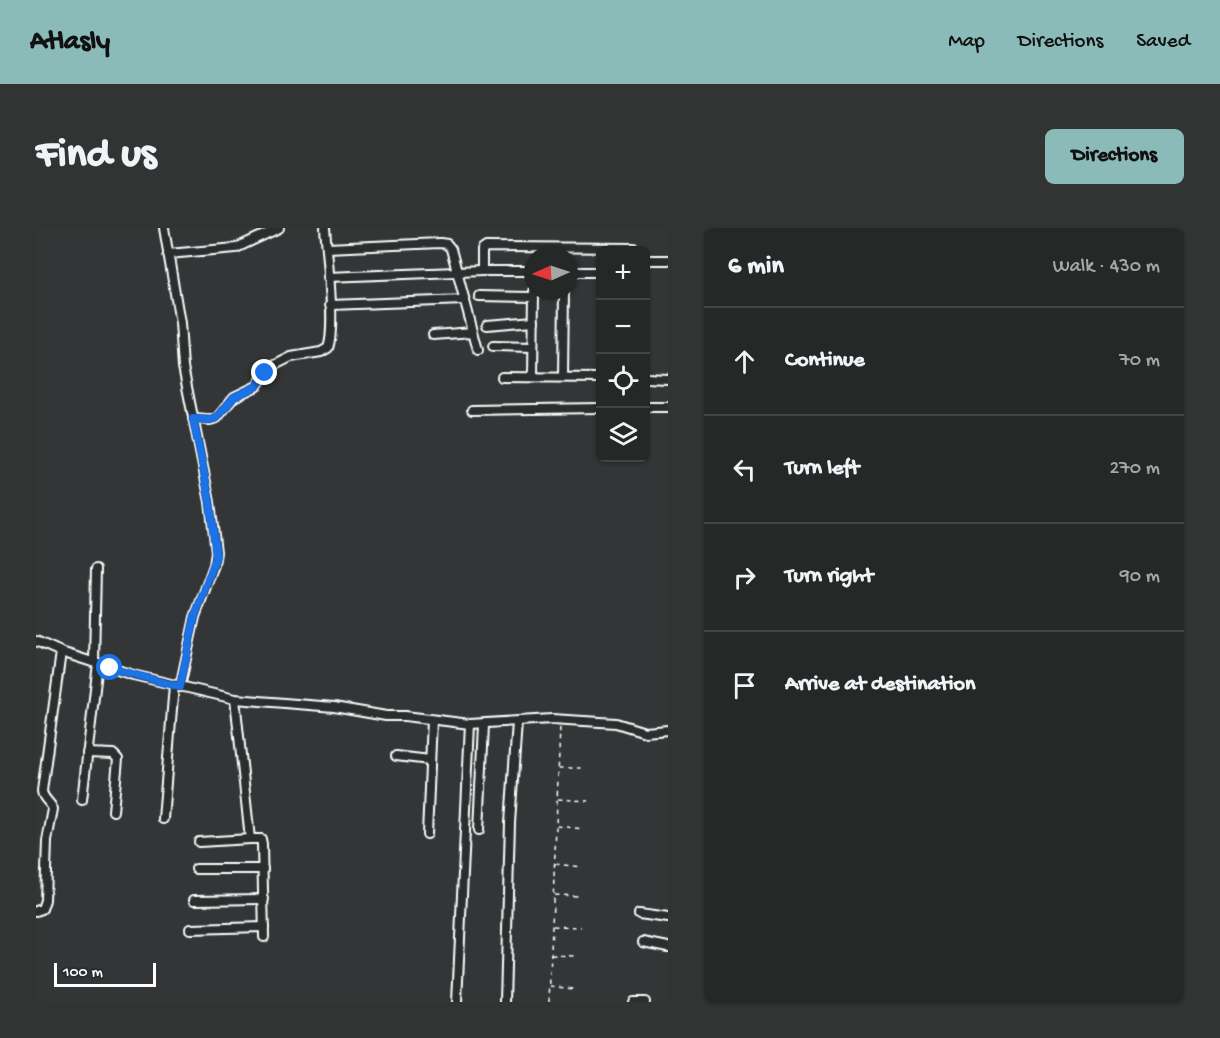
<!DOCTYPE html>
<meta charset="utf-8">
<style>
:root{--surface:#262828;--page:#323434;--text:#f1f3f6;--muted:#a4a6a8;--line:#424445;--accent:#8bbbb9}
body{margin:0;font-family:"Gochi Hand",sans-serif;background:var(--page);color:var(--text)}
.controls{position:absolute;right:18px;top:18px;display:grid;overflow:hidden;border-radius:9px;box-shadow:0 2px 4px #0004}
.controls button{width:54px;height:54px;display:grid;place-items:center;padding:0;border:0;border-bottom:2px solid var(--line);background:var(--surface);color:var(--text);font:30px sans-serif}
.compass{position:absolute;left:488px;top:18px;width:54px;height:54px;border-radius:50%;background:var(--surface);box-shadow:0 2px 4px #0004;rotate:267deg}
.scale{position:absolute;left:18px;bottom:15px;width:102px;box-sizing:border-box;padding-left:6px;border:3px solid #fff;border-top:0;font-size:16px;line-height:21px;white-space:nowrap;color:#fff;-webkit-text-stroke:4px #2a2d2e;paint-order:stroke}
.stop{position:absolute;width:18px;height:18px;margin:-14px;border:4px solid #1a73e8;border-radius:50%;background:#fff}
.stop.end{background:#1a73e8;border-color:#fff;box-shadow:0 2px 6px #0008}
.list{margin:0;padding:0;list-style:none}
h2{display:flex;justify-content:space-between;align-items:center;height:78px;margin:0;padding:0 24px;font-size:26px}
h2 small{font-size:20px;font-weight:400;color:var(--muted)}
.list li{display:grid;grid-template-columns:39px 1fr auto;gap:18px;align-items:center;box-sizing:border-box;height:108px;padding:0 24px;border-top:2px solid var(--line)}
.list b{display:block;font-size:22px;white-space:nowrap}
.list em{font-size:20px;font-style:normal;color:var(--muted)}
.icon{flex:none;width:33px;height:33px;fill:none;stroke:currentColor;stroke-width:2;stroke-linecap:round;stroke-linejoin:round}
.map{position:relative;flex:none;width:632px;height:774px;overflow:hidden;border-radius:9px}
header{display:flex;align-items:center;gap:36px;box-sizing:border-box;height:84px;padding:0 30px;background:var(--accent);color:#111}
header strong{font-size:28px}
nav{display:flex;gap:33px;margin-inline-start:auto;font-size:21px}
.intro{display:flex;align-items:center;justify-content:space-between;box-sizing:border-box;height:144px;padding:0 36px}
h1{margin:0;font-size:42px}
.button{padding:15px 27px;border-radius:9px;background:var(--accent);color:#111;font-size:21px;font-weight:700}
main{display:flex;gap:36px;padding:0 36px}
aside{flex:1;background:var(--surface);border-radius:9px;box-shadow:0 2px 4px #0004}
.map>svg:first-child{display:block}
.lines{fill:none;stroke-linecap:round;stroke-linejoin:round}
.minor-casing{stroke:#fff;stroke-width:12}
.path{stroke:#fff;stroke-width:1.5;stroke-dasharray:4.5 4.5;stroke-linecap:butt}
.minor{stroke:#2a2d2e;stroke-width:8}
.route{stroke:#1a73e8;stroke-width:8}
</style>
<header>
<strong>Atlasly</strong>
<nav><a>Map</a><a>Directions</a><a>Saved</a></nav>
</header>
<div class="intro"><h1>Find us</h1><a class="button">Directions</a></div>
<main>
<div class="map">
<svg width="632" height="774" viewBox="0 0 632 774">
<rect width="100%" height="100%" fill="#333536"/>
<filter id="ink" filterUnits="userSpaceOnUse"><feTurbulence type="fractalNoise" baseFrequency=".0167" numOctaves="2"/><feDisplacementMap in="SourceGraphic" scale="12" xChannelSelector="R" yChannelSelector="G"/><feConvolveMatrix kernelMatrix="1 2 1 2 8 2 1 2 1" color-interpolation-filters="sRGB"/></filter>
<g filter="url(#ink)">
<g class="lines">
<g class="minor-casing">
<g id="minor">
<path d="M 128,0 L 144,95 L 147,139 L 174,274 L 180,324 L 178,337 L 159,389 L 144,459"/>
<path d="M 291,20 L 404,15 L 411,16 L 415,21 L 442,122"/>
<path d="M 132,26 L 200,20 L 243,0"/>
<path d="M 610,32 L 632,32"/>
<path d="M 446,43 L 446,22 L 450,19 L 598,20 L 602,22"/>
<path d="M 533,44 L 564,44"/>
<path d="M 292,49 L 446,43 L 497,43"/>
<path d="M 443,68 L 498,69"/>
<path d="M 294,77 L 429,72"/>
<path d="M 451,97 L 498,93"/>
<path d="M 397,107 L 437,104"/>
<path d="M 457,118 L 497,119"/>
<path d="M 466,149 L 564,150"/>
<path d="M 497,149 L 498,63"/>
<path d="M 527,149 L 528,63"/>
<path d="M 610,150 L 632,151"/>
<path d="M 610,179 L 632,179"/>
<path d="M 436,182 L 564,180"/>
<path d="M 157,191 L 174,192 L 181,190 L 198,169 L 221,158 L 231,142 L 239,137 L 255,129 L 285,124 L 292,120 C 300,100 291,25 289,0"/>
<path d="M 0,413 L 25,424 L 97,447 L 199,471 L 298,479 L 350,488 L 369,488 L 434,496 L 516,491 L 580,495 L 609,504 L 632,502"/>
<path d="M 58,434 L 60,341"/>
<path d="M 199,471 L 214,611 L 225,611 L 226,616 L 228,709"/>
<path d="M 51,525 L 77,526 L 82,531 L 77,583"/>
<path d="M 360,528 L 394,532"/>
<path d="M 46,572 L 62,435"/>
<path d="M 127,591 L 138,457"/>
<path d="M 443,602 L 448,497"/>
<path d="M 391,606 L 396,492"/>
<path d="M 163,614 L 214,611"/>
<path d="M 160,641 L 227,641"/>
<path d="M 158,672 L 228,671"/>
<path d="M 0,683 L 6,681 L 9,672 L 11,613 L 17,581 C 14,573 7,572 6,563 L 25,424"/>
<path d="M 603,686 L 632,690"/>
<path d="M 154,701 L 228,699"/>
<path d="M 607,714 L 632,719"/>
<path d="M 421,774 L 434,496"/>
<path d="M 469,774 L 474,595 L 481,494"/>
<path d="M 597,774 L 609,774"/>
</g>
</g>
<g class="path">
<path d="M 523,540 L 548,540"/>
<path d="M 522,571 L 552,573"/>
<path d="M 521,598 L 547,601"/>
<path d="M 519,636 L 545,639"/>
<path d="M 518,667 L 543,668"/>
<path d="M 517,698 L 545,699"/>
<path d="M 515,727 L 539,728"/>
<path d="M 514,758 L 537,761"/>
<path d="M 513,774 L 524,499"/>
</g>
<use href="#minor" class="minor"/>
</g>
</g>
<g class="lines" filter="url(#ink)">
<path class="route" d="M 74,440 L 144,459 L 159,388 L 180,329 L 174,274 L 157,191 L 174,192 L 181,190 L 198,169 L 221,158 L 229,145"/>
</g>
</svg>
<div class="controls">
<button>+</button>
<button>−</button>
<button><svg class="icon" aria-label="locate" viewBox="0 0 24 24"><circle cx="12" cy="12" r="6"/><path d="M12 2v4M12 18v4M2 12h4M18 12h4"/></svg></button>
<button><svg class="icon" aria-label="layers" viewBox="0 0 24 24"><path d="M12 4l9 5-9 5-9-5zM3 14l9 5 9-5"/></svg></button>
</div>
<svg class="compass" viewBox="-18 -18 36 36"><path d="M0-13l5 13h-10z" fill="#e53935"/><path d="M0 13l5-13h-10z" fill="#a4a6a8"/></svg>
<div class="scale">100 m</div>
<div class="stop" style="left:74px;top:440px"></div>
<div class="stop end" style="left:229px;top:145px"></div>
</div>
<aside>
<h2>6 min<small>Walk · 430 m</small></h2>
<ul class="list">
<li><svg class="icon" aria-label="ahead" viewBox="0 0 24 24"><path d="M12 20V5M6 11l6-6 6 6"/></svg><div><b>Continue</b></div><em>70 m</em></li>
<li><svg class="icon" aria-label="left" viewBox="0 0 24 24"><path d="M17 20v-9H6M10 6l-5 5 5 5"/></svg><div><b>Turn left</b></div><em>270 m</em></li>
<li><svg class="icon" aria-label="right" viewBox="0 0 24 24"><path d="M7 20v-9h11M14 6l5 5-5 5"/></svg><div><b>Turn right</b></div><em>90 m</em></li>
<li><svg class="icon" aria-label="arrive" viewBox="0 0 24 24"><path d="M6 21V4h12l-3 4 3 4H6"/></svg><div><b>Arrive at destination</b></div></li>
</ul>
</aside>
</main>
